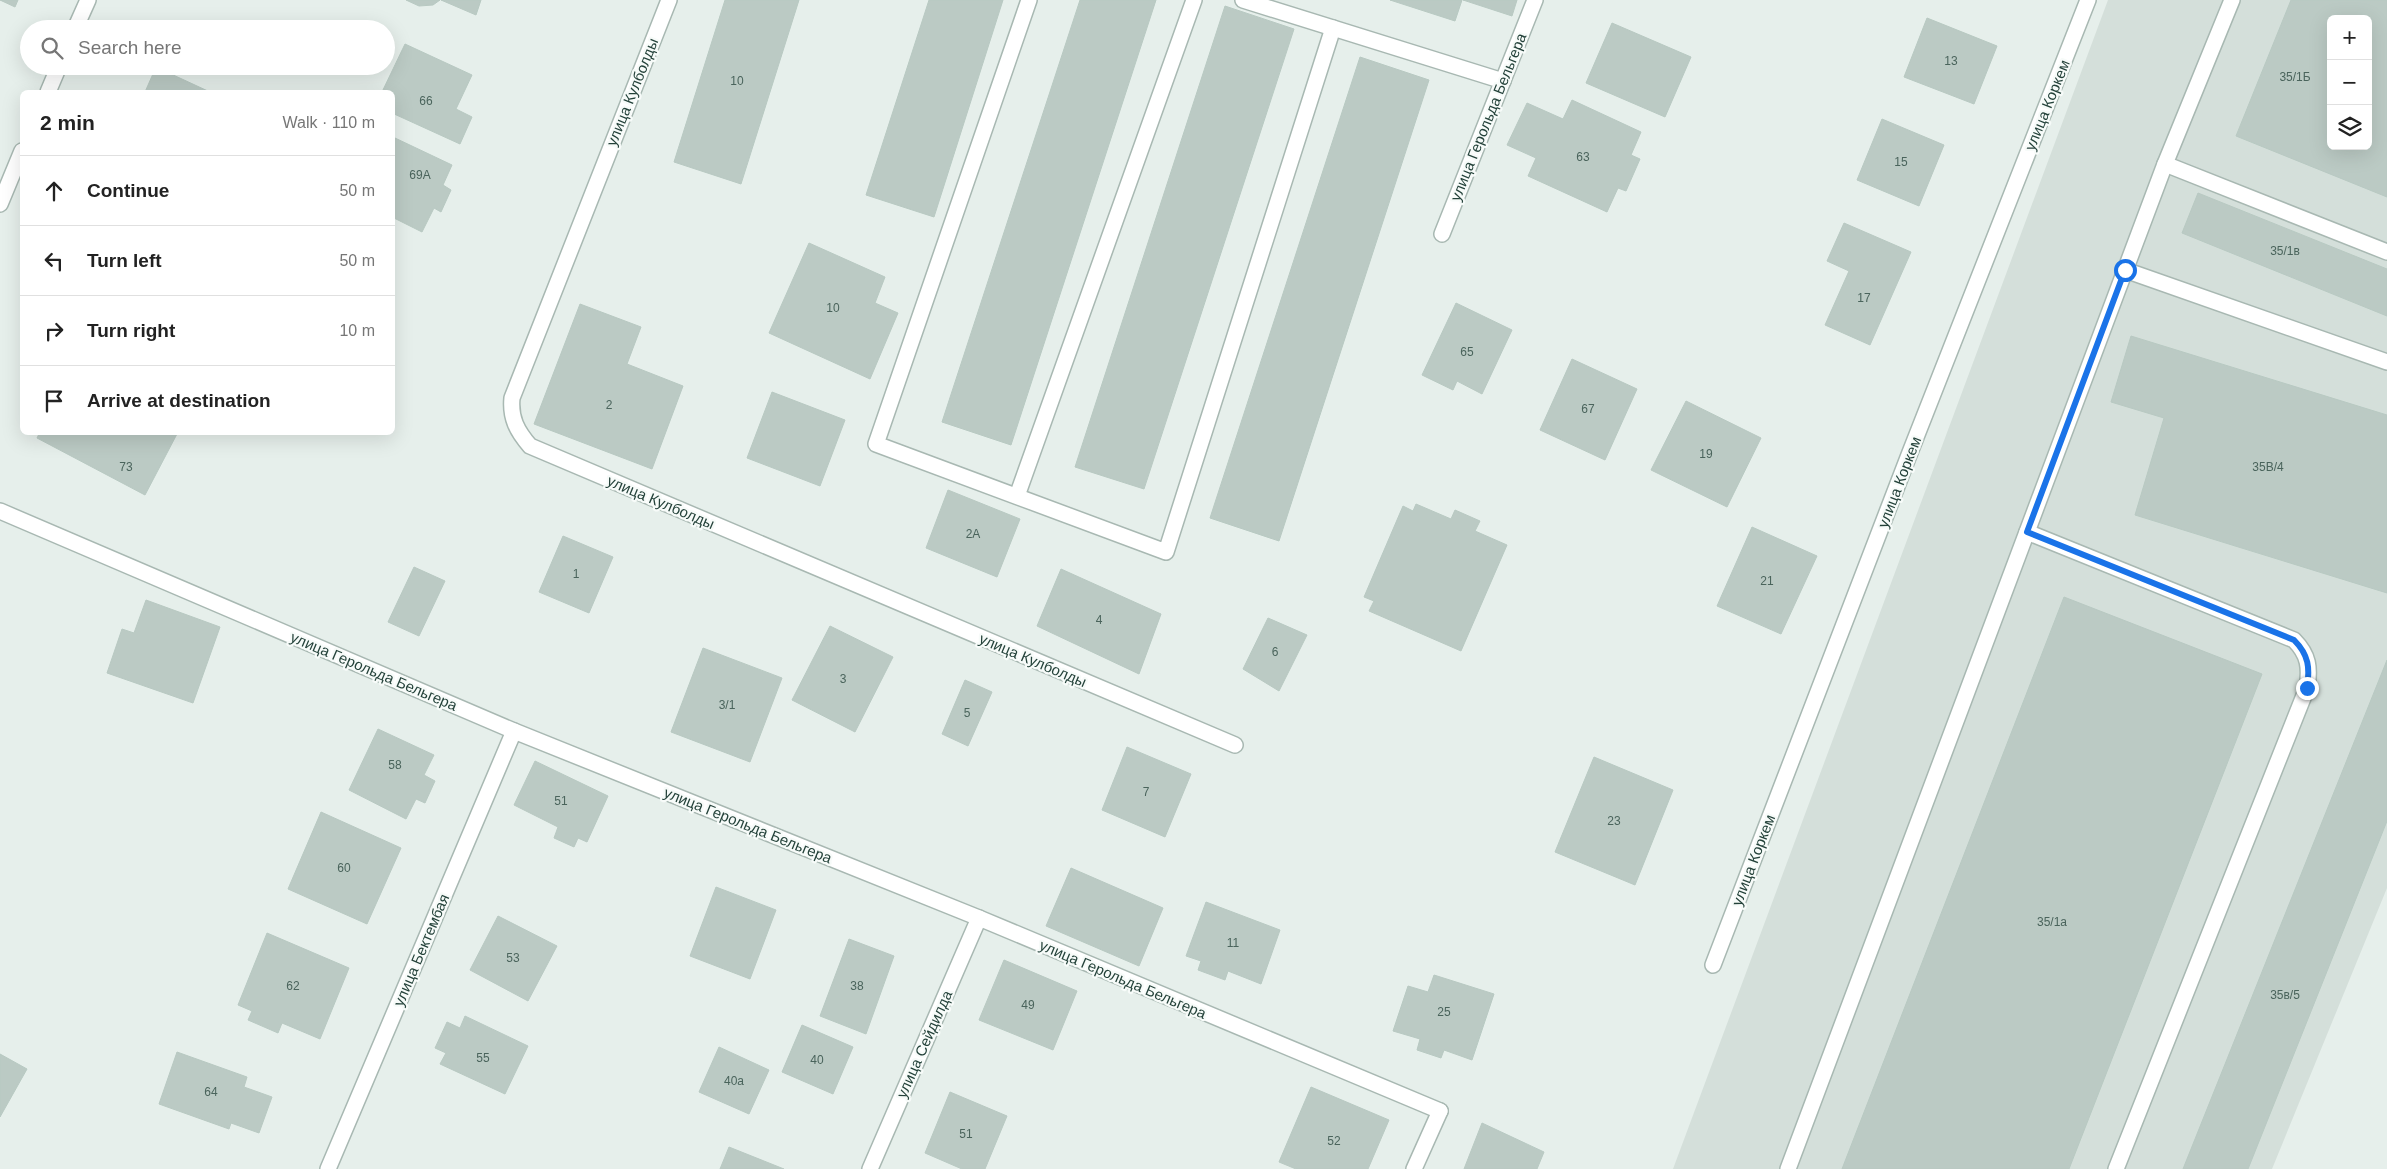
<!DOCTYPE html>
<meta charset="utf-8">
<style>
:root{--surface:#fff;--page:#f6f6f6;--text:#222;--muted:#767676;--line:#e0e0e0}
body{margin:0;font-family:Helvetica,sans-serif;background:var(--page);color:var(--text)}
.controls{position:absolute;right:15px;top:15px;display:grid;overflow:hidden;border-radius:8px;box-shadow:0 5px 20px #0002}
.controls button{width:45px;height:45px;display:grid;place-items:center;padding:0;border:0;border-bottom:1px solid var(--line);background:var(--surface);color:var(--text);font:25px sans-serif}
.stop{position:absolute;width:15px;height:15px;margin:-11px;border:4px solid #1a73e8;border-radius:50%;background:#fff}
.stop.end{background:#1a73e8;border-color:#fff;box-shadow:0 1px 5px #0008}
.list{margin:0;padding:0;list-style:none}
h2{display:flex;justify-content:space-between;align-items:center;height:65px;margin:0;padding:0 20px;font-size:21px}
h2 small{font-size:16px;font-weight:400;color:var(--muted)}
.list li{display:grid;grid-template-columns:32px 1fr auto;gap:15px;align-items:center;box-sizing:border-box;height:70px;padding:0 20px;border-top:1px solid var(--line)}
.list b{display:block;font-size:19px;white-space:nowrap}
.list em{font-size:16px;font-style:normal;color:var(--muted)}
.icon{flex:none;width:28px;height:28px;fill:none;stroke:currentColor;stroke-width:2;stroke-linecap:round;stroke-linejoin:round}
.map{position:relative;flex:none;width:2387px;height:1169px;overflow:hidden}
.search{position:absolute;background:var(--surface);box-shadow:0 5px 20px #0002;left:20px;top:20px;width:375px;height:55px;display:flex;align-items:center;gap:12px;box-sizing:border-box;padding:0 18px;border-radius:28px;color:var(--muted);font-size:19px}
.panel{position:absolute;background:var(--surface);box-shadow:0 5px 20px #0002;left:20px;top:90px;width:375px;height:345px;border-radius:8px}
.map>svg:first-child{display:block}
.built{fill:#d4dfda;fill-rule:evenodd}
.building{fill:#bbcac4;stroke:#b8c9c2;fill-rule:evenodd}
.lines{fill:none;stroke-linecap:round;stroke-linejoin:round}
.lane-casing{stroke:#a8b8b2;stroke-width:18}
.street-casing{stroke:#a8b8b2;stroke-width:18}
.lane{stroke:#fff;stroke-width:15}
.street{stroke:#fff;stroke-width:15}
.route{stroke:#1a73e8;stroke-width:6}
.labels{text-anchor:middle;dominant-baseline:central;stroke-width:4.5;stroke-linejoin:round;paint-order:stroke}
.number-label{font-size:12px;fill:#4a645c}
.street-label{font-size:15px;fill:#24423a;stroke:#f7fbf9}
</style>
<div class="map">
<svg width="2387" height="1169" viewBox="0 0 2387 1169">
<rect width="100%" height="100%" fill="#e6efeb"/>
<path class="built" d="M 2108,0 L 2387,0 L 2387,888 L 2272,1169 L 1673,1169 ZM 2331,19 L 2368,19 L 2368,146 L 2331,146 Z"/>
<g class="building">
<path d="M 0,0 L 18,0 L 15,7 Z"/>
<path d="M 406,0 L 440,0 L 433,5 L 419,6 Z"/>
<path d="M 441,0 L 481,0 L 476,15 Z"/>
<path d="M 725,0 L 799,0 L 741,184 L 674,162 Z"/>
<path d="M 929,0 L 1003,0 L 934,217 L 866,195 Z"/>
<path d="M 1080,0 L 1156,0 L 1011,445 L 942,422 Z"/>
<path d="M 1390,0 L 1462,0 L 1455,21 Z"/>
<path d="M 1463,0 L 1517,0 L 1512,16 Z"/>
<path d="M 2291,0 L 2387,0 L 2387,197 L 2236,136 ZM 2331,19 L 2368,19 L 2368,146 L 2331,146 Z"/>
<path d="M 1225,6 L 1294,29 L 1144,489 L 1075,467 Z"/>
<path d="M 1927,18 L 1997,46 L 1974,104 L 1904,77 Z"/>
<path d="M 1612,23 L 1691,57 L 1665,117 L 1586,83 Z"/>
<path d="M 405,44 L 472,75 L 456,109 L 472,117 L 460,144 L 392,113 L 392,92 L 382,92 Z"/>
<path d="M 1360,57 L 1429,80 L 1279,541 L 1210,518 Z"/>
<path d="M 156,67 L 210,92 L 145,92 Z"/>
<path d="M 1572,100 L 1641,132 L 1631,155 L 1640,159 L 1626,191 L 1618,188 L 1607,212 L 1528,176 L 1536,158 L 1507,145 L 1527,103 L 1563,119 Z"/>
<path d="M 1882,119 L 1944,145 L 1919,206 L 1857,180 Z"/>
<path d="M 395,138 L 452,165 L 443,185 L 451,190 L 441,212 L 434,208 L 422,232 L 392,217 L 392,144 Z"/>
<path d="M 2198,193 L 2387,269 L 2387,316 L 2182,233 Z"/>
<path d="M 1844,223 L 1911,252 L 1870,345 L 1825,325 L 1849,271 L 1827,261 Z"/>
<path d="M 809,243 L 885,277 L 875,303 L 898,313 L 870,379 L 769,333 Z"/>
<path d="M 1456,303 L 1512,330 L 1482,394 L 1457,381 L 1453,390 L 1422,375 Z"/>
<path d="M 580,304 L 641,327 L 627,364 L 683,386 L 652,469 L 534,424 Z"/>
<path d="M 2131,336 L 2387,415 L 2387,593 L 2135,515 L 2164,418 L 2111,402 Z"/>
<path d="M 1572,359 L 1637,389 L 1605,460 L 1540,430 Z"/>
<path d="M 772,392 L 845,420 L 820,486 L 747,458 Z"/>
<path d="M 1686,401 L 1761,438 L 1727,507 L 1651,470 Z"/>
<path d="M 40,432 L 178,432 L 145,495 L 37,438 Z"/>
<path d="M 948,490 L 1020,519 L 997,577 L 926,548 Z"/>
<path d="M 1416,504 L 1451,519 L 1455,510 L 1480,521 L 1475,531 L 1507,545 L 1461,651 L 1369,611 L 1374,601 L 1364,597 L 1403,506 L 1413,511 Z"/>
<path d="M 1752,527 L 1817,556 L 1781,634 L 1717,606 Z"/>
<path d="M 563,536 L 613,557 L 589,613 L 539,592 Z"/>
<path d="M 414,567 L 445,581 L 419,636 L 388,622 Z"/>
<path d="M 1061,569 L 1161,614 L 1139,674 L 1037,626 Z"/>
<path d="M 2064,597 L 2262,674 L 2069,1169 L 1842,1169 Z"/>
<path d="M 146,600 L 220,627 L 193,703 L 107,673 L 122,629 L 134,633 Z"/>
<path d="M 1268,618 L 1307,635 L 1279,691 L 1243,669 Z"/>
<path d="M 830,626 L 893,657 L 855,732 L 792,700 Z"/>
<path d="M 703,648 L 782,678 L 750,762 L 671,732 Z"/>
<path d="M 2387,660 L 2387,821 L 2248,1169 L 2183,1169 Z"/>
<path d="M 965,680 L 992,692 L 968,746 L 942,734 Z"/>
<path d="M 378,729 L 434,755 L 424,775 L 435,781 L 425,803 L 416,799 L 406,819 L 349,790 Z"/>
<path d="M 1127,747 L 1191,774 L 1165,837 L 1102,810 Z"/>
<path d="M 1594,757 L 1673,790 L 1635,885 L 1555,852 Z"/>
<path d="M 535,761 L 608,796 L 587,842 L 578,838 L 574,847 L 554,838 L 558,827 L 514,805 Z"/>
<path d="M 321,812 L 401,848 L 367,924 L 288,889 Z"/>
<path d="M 1071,868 L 1163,908 L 1139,966 L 1046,926 Z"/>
<path d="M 716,887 L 776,910 L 750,979 L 690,956 Z"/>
<path d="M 1206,902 L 1280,930 L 1261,984 L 1228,971 L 1225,980 L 1198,970 L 1201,961 L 1186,956 Z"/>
<path d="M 498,916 L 557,946 L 528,1001 L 470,970 Z"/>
<path d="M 267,933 L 349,968 L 320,1039 L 282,1023 L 278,1033 L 248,1020 L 252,1011 L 238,1005 Z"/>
<path d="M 849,939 L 894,956 L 866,1034 L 820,1016 Z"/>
<path d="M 1004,960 L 1077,991 L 1053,1050 L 979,1020 Z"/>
<path d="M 1434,975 L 1494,994 L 1472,1060 L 1444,1050 L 1441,1058 L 1417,1050 L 1420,1039 L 1393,1031 L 1408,986 L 1428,992 Z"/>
<path d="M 465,1016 L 528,1046 L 505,1094 L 440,1064 L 446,1053 L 435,1048 L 447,1022 L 460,1028 Z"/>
<path d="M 802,1025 L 853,1047 L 833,1094 L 782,1072 Z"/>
<path d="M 719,1047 L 769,1070 L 749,1114 L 699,1092 Z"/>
<path d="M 177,1052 L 247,1077 L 244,1087 L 272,1097 L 259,1133 L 231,1123 L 229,1129 L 159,1104 Z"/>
<path d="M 0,1054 L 27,1069 L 0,1117 Z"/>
<path d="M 1311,1087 L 1389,1120 L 1368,1169 L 1296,1169 L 1279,1162 Z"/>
<path d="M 950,1092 L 1007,1116 L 985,1169 L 962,1169 L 925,1153 Z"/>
<path d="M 1482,1123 L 1544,1152 L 1537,1169 L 1464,1169 Z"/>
<path d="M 729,1147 L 784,1169 L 720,1169 Z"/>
</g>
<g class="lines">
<g class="lane-casing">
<g id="lane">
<path d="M 1029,0 L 876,444 L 1166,552 L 1333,28"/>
<path d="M 1243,0 L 1503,81"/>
<path d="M 2232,0 L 2165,164 L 2387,252"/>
<path d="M 2125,270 L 2387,362"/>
<path d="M 1017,496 L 1194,0"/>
<path d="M 2027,532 L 2294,640 C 2309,655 2310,668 2307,688 L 2116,1169"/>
<path d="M 870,1169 L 979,918"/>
<path d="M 1414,1169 L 1440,1111"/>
<path d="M 1788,1169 L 2165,164"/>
</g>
</g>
<g class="street-casing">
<g id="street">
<path d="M 669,0 L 512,398 C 510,418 517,431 530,446 L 1235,745"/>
<path d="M 75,29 L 88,0"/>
<path d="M 48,92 L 59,66"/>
<path d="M 0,204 L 22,151"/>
<path d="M 1442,234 L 1535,0"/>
<path d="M 0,511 L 514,731 L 979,918 L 1440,1111"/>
<path d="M 1713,965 L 1909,455 L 2088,0"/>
<path d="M 328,1169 L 514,731"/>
</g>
</g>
<use href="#lane" class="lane"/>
<use href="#street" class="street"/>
</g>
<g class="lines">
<path class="route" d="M 2125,270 L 2027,532 L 2294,640 C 2309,655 2310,668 2307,688"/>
</g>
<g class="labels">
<g class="number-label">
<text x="1951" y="61">13</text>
<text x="2295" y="77">35/1Б</text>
<text x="737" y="81">10</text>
<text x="426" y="101">66</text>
<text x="1583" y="157">63</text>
<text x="1901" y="162">15</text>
<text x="420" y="175">69А</text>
<text x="2285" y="251">35/1в</text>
<text x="1864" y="298">17</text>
<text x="833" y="308">10</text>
<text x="1467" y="352">65</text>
<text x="609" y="405">2</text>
<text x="1588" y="409">67</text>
<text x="1706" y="454">19</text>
<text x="126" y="467">73</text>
<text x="2268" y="467">35В/4</text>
<text x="973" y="534">2А</text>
<text x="576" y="574">1</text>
<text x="1767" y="581">21</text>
<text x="1099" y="620">4</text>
<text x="1275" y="652">6</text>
<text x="843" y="679">3</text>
<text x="727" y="705">3/1</text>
<text x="967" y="713">5</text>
<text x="395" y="765">58</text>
<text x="1146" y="792">7</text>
<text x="561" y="801">51</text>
<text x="1614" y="821">23</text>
<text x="344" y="868">60</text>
<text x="2052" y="922">35/1а</text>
<text x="1233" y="943">11</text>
<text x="513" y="958">53</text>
<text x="293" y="986">62</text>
<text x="857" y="986">38</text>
<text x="2285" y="995">35в/5</text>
<text x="1028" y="1005">49</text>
<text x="1444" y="1012">25</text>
<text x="483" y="1058">55</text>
<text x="817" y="1060">40</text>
<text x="734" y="1081">40а</text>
<text x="211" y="1092">64</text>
<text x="966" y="1134">51</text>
<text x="1334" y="1141">52</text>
</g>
<g class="street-label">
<text transform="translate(632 92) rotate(-68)">улица Кулболды</text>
<text transform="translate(2047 105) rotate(-68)">улица Коркем</text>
<text transform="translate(1488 117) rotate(-68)">улица Герольда Бельгера</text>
<text transform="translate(1899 482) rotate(-69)">улица Коркем</text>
<text transform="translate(661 502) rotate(23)">улица Кулболды</text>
<text transform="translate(1033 660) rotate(23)">улица Кулболды</text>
<text transform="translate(374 671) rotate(23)">улица Герольда Бельгера</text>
<text transform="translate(748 825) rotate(22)">улица Герольда Бельгера</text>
<text transform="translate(1753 860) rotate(-69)">улица Коркем</text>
<text transform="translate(421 950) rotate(-67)">улица Бектембая</text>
<text transform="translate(1123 979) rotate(23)">улица Герольда Бельгера</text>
<text transform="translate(924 1044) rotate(-66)">улица Сейдилда</text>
</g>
</g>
</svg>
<div class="controls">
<button>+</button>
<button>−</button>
<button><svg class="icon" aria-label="layers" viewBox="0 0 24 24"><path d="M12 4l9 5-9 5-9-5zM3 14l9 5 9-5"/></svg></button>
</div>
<div class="stop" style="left:2125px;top:270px"></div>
<div class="stop end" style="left:2307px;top:688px"></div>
<div class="search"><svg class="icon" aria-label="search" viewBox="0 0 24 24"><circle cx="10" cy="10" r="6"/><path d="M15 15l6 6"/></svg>Search here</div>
<section class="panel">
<h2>2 min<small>Walk · 110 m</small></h2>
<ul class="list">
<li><svg class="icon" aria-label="ahead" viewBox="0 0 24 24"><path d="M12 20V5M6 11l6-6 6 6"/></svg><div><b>Continue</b></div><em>50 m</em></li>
<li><svg class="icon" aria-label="left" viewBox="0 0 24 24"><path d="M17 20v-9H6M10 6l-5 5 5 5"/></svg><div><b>Turn left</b></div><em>50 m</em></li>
<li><svg class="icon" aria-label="right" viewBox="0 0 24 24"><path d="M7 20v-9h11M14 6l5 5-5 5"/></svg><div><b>Turn right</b></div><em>10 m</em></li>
<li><svg class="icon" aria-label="arrive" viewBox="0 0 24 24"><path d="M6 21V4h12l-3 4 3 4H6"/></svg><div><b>Arrive at destination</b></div></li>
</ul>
</section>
</div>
